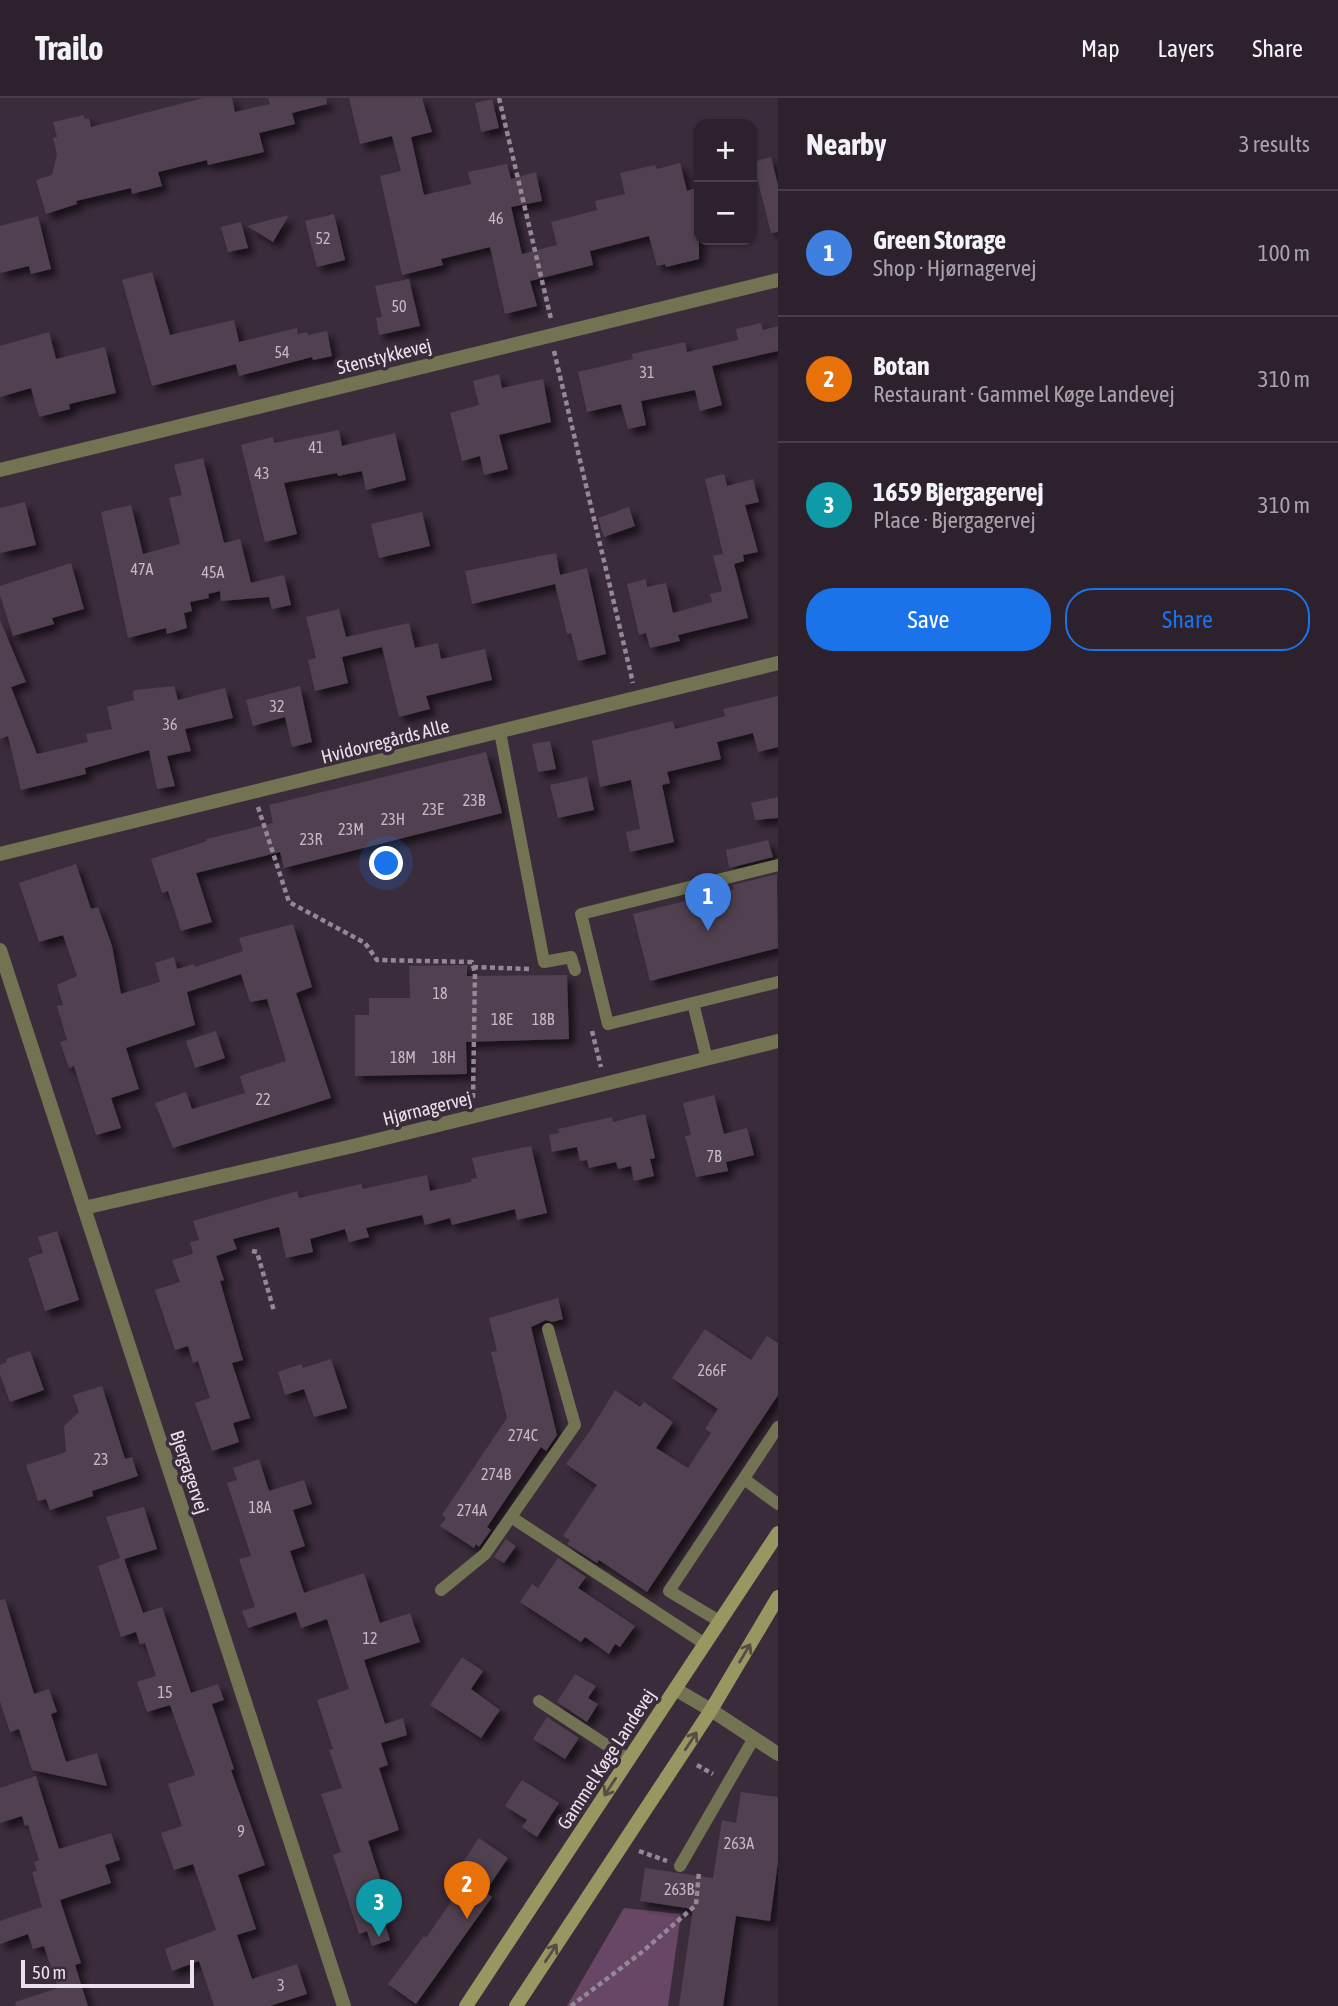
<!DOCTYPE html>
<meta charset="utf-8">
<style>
:root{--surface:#2c212c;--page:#342934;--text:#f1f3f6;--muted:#a6a3a9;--line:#483e48;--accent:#1a73e8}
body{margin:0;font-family:"Asap Condensed",sans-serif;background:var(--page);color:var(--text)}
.controls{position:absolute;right:21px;top:21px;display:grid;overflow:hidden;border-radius:14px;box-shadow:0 2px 5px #0004}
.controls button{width:63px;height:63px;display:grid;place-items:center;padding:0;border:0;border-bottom:2px solid var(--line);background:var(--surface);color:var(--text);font:35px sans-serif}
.scale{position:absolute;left:21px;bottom:18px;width:173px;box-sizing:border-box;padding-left:7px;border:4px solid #ebe1eb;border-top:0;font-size:19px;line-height:24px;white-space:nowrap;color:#ebe1eb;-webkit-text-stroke:5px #3b2c3b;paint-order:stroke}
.you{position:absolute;left:387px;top:766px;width:24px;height:24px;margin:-18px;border:5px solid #fff;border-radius:50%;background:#1a73e8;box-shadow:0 0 0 10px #1a73e833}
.badge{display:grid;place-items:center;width:46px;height:46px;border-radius:50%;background:var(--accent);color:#fff;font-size:23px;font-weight:700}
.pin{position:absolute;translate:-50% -58px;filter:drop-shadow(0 2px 4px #0008)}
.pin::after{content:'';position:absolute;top:37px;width:24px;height:21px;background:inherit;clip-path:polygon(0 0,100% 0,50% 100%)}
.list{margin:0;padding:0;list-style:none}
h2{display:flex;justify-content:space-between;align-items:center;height:91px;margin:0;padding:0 28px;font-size:30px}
h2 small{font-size:23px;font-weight:400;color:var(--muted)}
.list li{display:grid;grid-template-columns:46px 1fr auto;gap:21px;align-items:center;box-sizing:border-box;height:126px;padding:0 28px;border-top:2px solid var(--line)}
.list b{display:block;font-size:26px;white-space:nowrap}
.list p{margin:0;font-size:23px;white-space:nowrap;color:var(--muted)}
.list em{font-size:23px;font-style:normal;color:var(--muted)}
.actions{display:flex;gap:14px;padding:21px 28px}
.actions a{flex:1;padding:16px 0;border:2px solid var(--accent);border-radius:28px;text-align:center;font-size:24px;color:var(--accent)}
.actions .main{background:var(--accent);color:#fff}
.map{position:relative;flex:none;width:778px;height:1908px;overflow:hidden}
header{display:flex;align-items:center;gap:42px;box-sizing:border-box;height:98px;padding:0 35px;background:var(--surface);border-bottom:2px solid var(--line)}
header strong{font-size:33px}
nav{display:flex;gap:38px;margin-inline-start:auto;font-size:24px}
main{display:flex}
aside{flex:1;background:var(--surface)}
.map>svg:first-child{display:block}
.green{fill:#674666}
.building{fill:#514050;filter:url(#shadow)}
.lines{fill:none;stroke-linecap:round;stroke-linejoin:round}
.path{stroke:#958895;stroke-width:4.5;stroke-dasharray:5 3.5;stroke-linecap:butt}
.service{stroke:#727352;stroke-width:12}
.minor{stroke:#727352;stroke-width:14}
.secondary{stroke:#979761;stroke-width:14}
.oneway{stroke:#574c46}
.labels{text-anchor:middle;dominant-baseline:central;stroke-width:7;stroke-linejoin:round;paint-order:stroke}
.number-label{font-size:16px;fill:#c4b9c4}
.street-label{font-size:19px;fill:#ebe1eb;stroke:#3b2c3b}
</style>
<header>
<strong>Trailo</strong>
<nav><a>Map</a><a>Layers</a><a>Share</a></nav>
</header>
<main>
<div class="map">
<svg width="778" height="1908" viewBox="0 0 778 1908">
<defs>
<filter id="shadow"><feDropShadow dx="6" dy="6" stdDeviation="3.5" flood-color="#0009"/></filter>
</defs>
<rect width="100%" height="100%" fill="#3b2c3b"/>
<path class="green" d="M 624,1810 L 681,1816 L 668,1908 L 567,1908 Z"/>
<g class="building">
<path d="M 203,0 L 232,0 L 235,14 L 270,6 L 268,0 L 326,0 L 327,6 L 292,15 L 295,26 L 259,35 L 264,54 L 208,67 L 207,62 L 158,74 L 162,88 L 132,96 L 131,90 L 76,103 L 77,106 L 46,116 L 36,82 L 52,77 L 57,57 L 53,40 L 57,39 L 53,24 L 84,17 L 84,21 L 89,20 L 91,29 Z"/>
<path d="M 349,0 L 422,0 L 432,34 L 411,39 L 424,97 L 471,86 L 468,74 L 507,66 L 511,81 L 536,74 L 542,103 L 511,109 L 522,156 L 557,147 L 551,124 L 597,112 L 595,103 L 625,96 L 620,75 L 655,67 L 657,71 L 680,65 L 687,93 L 699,89 L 699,161 L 666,169 L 665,166 L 657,168 L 649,138 L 590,153 L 593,167 L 530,183 L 537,208 L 505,216 L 490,149 L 441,161 L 443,167 L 402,177 L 380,78 L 401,73 L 392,38 L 360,46 Z"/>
<path d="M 492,1 L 499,30 L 481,34 L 475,5 Z"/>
<path d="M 771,59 L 778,87 L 778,134 L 771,135 L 753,64 Z"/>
<path d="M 334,116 L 345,162 L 317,169 L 305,123 Z"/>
<path d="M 289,117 L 273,144 L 247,128 Z"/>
<path d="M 38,118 L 51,171 L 31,176 L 29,168 L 0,175 L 0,128 Z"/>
<path d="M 241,124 L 248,150 L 228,154 L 221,129 Z"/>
<path d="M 152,174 L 170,237 L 234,222 L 239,244 L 297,230 L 298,236 L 307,234 L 308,237 L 327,233 L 332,258 L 313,262 L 312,259 L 239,278 L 236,266 L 152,288 L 122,182 Z"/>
<path d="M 409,181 L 420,228 L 379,237 L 376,220 L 382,219 L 375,188 Z"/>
<path d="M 761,225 L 763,232 L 778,228 L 778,253 L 712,268 L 722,307 L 700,313 L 695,292 L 641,303 L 646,327 L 628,331 L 621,306 L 587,314 L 578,274 L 633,261 L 632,256 L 685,244 L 687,254 L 738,242 L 736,231 Z"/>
<path d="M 49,234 L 56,261 L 105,249 L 116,295 L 69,306 L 70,311 L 39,319 L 31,290 L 0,299 L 0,248 Z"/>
<path d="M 499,276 L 502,290 L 543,281 L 551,324 L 499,337 L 508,371 L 484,377 L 480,358 L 462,363 L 450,315 L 479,307 L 473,283 Z"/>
<path d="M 339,332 L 342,348 L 395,335 L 406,382 L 366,392 L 362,373 L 338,378 L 337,375 L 284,385 L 297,436 L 265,444 L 241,347 L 273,339 L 274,345 Z"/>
<path d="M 203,360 L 224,445 L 240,441 L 251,485 L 246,486 L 284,477 L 291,507 L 272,511 L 269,499 L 221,503 L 220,493 L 208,496 L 209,500 L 190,504 L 192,513 L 184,515 L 187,530 L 167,536 L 166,530 L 128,540 L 101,414 L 131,407 L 143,456 L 180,446 L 169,400 L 182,397 L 174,367 Z"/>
<path d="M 724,376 L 727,388 L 753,381 L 759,404 L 745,407 L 758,454 L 743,457 L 744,463 L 734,466 L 748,520 L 678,537 L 680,543 L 650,550 L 646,535 L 639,537 L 627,486 L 646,481 L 647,489 L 666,485 L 673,515 L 712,504 L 710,496 L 722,493 L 713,458 L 723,456 L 705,381 Z"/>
<path d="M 25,404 L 36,447 L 0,455 L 0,410 Z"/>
<path d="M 629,409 L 635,428 L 604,439 L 598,420 Z"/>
<path d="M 422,414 L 430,448 L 379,460 L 371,426 Z"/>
<path d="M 556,455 L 560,477 L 587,470 L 606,556 L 578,563 L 571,535 L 567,536 L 555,486 L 472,506 L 465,473 Z"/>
<path d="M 71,465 L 84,511 L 52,520 L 54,526 L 13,538 L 0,497 L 0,488 Z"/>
<path d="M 339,511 L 346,539 L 409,525 L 415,550 L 438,545 L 441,561 L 485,551 L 492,582 L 426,598 L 430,611 L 399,619 L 382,549 L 342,559 L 348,585 L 315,593 L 308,562 L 316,560 L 306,519 Z"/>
<path d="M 0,522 L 26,584 L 11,589 L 37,656 L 88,644 L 86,636 L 112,631 L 107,609 L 134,602 L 133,594 L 135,592 L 174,588 L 178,602 L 225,590 L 233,620 L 185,631 L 191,653 L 167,658 L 175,688 L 157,691 L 149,652 L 85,670 L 86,676 L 21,692 L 8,638 L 0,641 Z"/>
<path d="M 300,588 L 312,644 L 292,649 L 285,619 L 253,628 L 246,602 Z"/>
<path d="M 778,598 L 778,649 L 758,654 L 753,635 L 717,644 L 721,661 L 667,674 L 670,685 L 662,687 L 674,744 L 630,754 L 626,734 L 640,731 L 631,682 L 600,689 L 592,643 L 673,623 L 675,631 L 725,618 L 723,611 Z"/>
<path d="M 550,643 L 556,671 L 538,674 L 532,646 Z"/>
<path d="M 486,654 L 502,715 L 284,770 L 280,754 L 196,775 L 212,824 L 181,833 L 168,793 L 162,795 L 151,761 L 207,743 L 206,741 L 273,725 L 269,707 Z"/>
<path d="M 587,679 L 594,712 L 558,720 L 550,687 Z"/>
<path d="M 778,699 L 778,720 L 755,722 L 751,705 Z"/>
<path d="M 768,742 L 773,759 L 729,770 L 726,752 Z"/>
<path d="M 76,766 L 91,811 L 98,809 L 112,848 L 121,896 L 160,884 L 155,865 L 174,859 L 177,871 L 194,866 L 195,869 L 243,853 L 239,840 L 293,826 L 312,889 L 296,895 L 331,1000 L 173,1050 L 155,1005 L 186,994 L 192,1011 L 245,995 L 240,978 L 286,963 L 267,901 L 250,904 L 241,876 L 187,894 L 195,927 L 126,950 L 139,991 L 111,1000 L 121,1030 L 96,1037 L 74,968 L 69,970 L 60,944 L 67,942 L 57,908 L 63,907 L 57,887 L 77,878 L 63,837 L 39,844 L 19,785 Z"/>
<path d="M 777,776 L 778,850 L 650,883 L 633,816 L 734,791 L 733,787 Z"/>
<path d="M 467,867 L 467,878 L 567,877 L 569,941 L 466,944 L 467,976 L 355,978 L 355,917 L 369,917 L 369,900 L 410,900 L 409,868 Z"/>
<path d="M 216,933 L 225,960 L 195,970 L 186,943 Z"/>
<path d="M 714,997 L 724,1036 L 747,1030 L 754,1057 L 726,1064 L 728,1073 L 696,1079 L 685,1038 L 691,1037 L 683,1005 Z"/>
<path d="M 645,1016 L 655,1060 L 650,1061 L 654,1078 L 634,1083 L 631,1068 L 618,1071 L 616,1064 L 589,1070 L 587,1062 L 580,1063 L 577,1049 L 552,1054 L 549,1037 L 559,1035 L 558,1031 L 612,1019 L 613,1024 Z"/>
<path d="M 531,1048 L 547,1115 L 517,1122 L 515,1111 L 452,1127 L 450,1120 L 425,1127 L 422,1117 L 366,1130 L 369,1139 L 349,1144 L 345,1131 L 310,1141 L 313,1154 L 286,1160 L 279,1129 L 233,1141 L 237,1151 L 216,1158 L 224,1182 L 220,1183 L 243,1262 L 232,1265 L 250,1320 L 233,1325 L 239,1344 L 212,1353 L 195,1305 L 210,1300 L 198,1263 L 193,1265 L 188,1248 L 175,1252 L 155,1192 L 180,1184 L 172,1162 L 193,1156 L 190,1144 L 199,1142 L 193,1123 L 297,1093 L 299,1100 L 361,1086 L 363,1091 L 427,1077 L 430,1093 L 471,1084 L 471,1081 L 477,1080 L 472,1060 Z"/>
<path d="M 57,1133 L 79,1202 L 45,1213 L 28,1160 L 43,1155 L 38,1139 Z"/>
<path d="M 558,1200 L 563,1221 L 552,1224 L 546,1222 L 531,1229 L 557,1337 L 546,1353 L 541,1349 L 487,1429 L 491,1432 L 479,1449 L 476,1446 L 474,1450 L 440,1428 L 446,1420 L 442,1417 L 507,1320 L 491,1254 L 497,1253 L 489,1220 Z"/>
<path d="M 705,1231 L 751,1262 L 767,1238 L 778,1245 L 778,1297 L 647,1494 L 599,1462 L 597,1465 L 567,1446 L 570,1442 L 563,1438 L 597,1387 L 566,1366 L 590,1333 L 615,1292 L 640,1309 L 644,1304 L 673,1324 L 656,1350 L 688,1370 L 711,1335 L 705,1331 L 718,1311 L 672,1280 Z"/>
<path d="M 30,1253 L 44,1292 L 10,1304 L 0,1276 L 0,1267 L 7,1264 L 6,1261 Z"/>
<path d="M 331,1261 L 347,1310 L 314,1319 L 304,1291 L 285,1297 L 278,1274 L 301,1266 L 303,1270 Z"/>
<path d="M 102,1288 L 125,1361 L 132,1359 L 138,1378 L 92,1393 L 93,1398 L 50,1412 L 46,1401 L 38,1403 L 26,1367 L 66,1354 L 64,1328 L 79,1314 L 73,1297 Z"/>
<path d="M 259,1361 L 269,1393 L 304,1382 L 312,1406 L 293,1412 L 305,1448 L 290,1453 L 304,1495 L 364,1475 L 380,1525 L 410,1515 L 420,1544 L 364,1562 L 385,1626 L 403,1620 L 407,1637 L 381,1645 L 388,1667 L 379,1670 L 399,1732 L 368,1743 L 385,1796 L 376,1799 L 390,1842 L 372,1848 L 367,1833 L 359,1836 L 333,1757 L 341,1754 L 321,1696 L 342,1690 L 329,1652 L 333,1651 L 317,1602 L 349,1591 L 327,1521 L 301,1530 L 296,1514 L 248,1530 L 242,1513 L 255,1509 L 239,1461 L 251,1458 L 227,1385 L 237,1382 L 233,1370 Z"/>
<path d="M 144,1409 L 157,1451 L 124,1461 L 143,1515 L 162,1509 L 191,1595 L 218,1586 L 224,1602 L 212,1606 L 234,1671 L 231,1672 L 265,1767 L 238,1777 L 256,1831 L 237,1837 L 252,1881 L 297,1866 L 307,1896 L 270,1908 L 214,1908 L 199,1863 L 172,1873 L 165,1851 L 216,1832 L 193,1766 L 174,1772 L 161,1735 L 182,1728 L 168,1686 L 195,1677 L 170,1607 L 147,1614 L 137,1584 L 156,1578 L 145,1545 L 140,1546 L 136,1534 L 121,1539 L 98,1468 L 120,1460 L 106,1419 Z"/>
<path d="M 506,1441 L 516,1448 L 504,1465 L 494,1459 Z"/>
<path d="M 558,1460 L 586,1479 L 578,1490 L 635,1528 L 620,1549 L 615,1546 L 609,1556 L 585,1539 L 581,1544 L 520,1504 L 532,1486 L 538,1490 Z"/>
<path d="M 5,1501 L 34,1596 L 49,1591 L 57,1614 L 51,1616 L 66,1664 L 97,1655 L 107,1688 L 32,1672 L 19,1631 L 10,1634 L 0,1603 L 0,1502 Z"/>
<path d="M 462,1559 L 483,1573 L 471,1591 L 500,1612 L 481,1640 L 430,1607 Z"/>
<path d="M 575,1576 L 596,1588 L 588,1600 L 598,1606 L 587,1624 L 557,1604 Z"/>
<path d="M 547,1619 L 579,1640 L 565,1661 L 533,1641 Z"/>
<path d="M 36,1678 L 59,1751 L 111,1735 L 120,1762 L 105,1767 L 111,1785 L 60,1802 L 81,1865 L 75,1867 L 88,1908 L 16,1908 L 15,1904 L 58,1890 L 44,1848 L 33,1851 L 28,1836 L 0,1846 L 0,1823 L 42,1809 L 32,1774 L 37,1773 L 34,1764 L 39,1762 L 28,1727 L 25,1728 L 22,1718 L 0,1725 L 0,1690 Z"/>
<path d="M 522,1682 L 559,1705 L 537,1739 L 522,1729 L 527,1722 L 505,1708 Z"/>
<path d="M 741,1694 L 778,1699 L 778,1764 L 770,1823 L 736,1818 L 723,1908 L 679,1908 L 693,1811 L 640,1803 L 645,1770 L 713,1780 L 722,1722 L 736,1725 Z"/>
<path d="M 479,1740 L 508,1760 L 485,1794 L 492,1799 L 416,1906 L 388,1886 L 424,1838 L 426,1840 L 468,1779 L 458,1772 Z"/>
</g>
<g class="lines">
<g class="path">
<path d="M 499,0 L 551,221"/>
<path d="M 554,253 L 633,585"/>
<path d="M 258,709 L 289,804 L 365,845 L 377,862 L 472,864 L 475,875 L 473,1000"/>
<path d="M 473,869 L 531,871"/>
<path d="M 592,933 L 601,969"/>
<path d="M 252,1153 L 257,1154 L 274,1213"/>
<path d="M 697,1667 L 713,1676"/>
<path d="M 639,1753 L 667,1763"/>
<path d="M 571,1908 L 642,1854 L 696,1807 L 699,1773"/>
</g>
<g class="service">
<path d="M 500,634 L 544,864 L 571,859 L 575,872"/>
<path d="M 778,767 L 581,816 L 608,926 L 778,884"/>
<path d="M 693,905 L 707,961"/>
<path d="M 744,1381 L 778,1406"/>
<path d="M 511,1419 L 705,1546"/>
<path d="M 441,1492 L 485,1456 L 575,1327 L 548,1231"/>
<path d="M 719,1523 L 669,1493 L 778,1329"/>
<path d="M 539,1603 L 628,1661"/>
<path d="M 680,1768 L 754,1640"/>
</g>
<g class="minor">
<path d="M 0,372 L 778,182"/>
<path d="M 0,756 L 778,565"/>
<path d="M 0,852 L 344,1908"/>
<path d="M 84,1110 L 353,1048 L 778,943"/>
<path d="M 675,1591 L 711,1612 L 778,1656"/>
</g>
<g class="secondary">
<path d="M 466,1908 L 778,1435"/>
<path d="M 516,1908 L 711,1612 L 778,1499"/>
</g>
</g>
<defs><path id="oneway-shaft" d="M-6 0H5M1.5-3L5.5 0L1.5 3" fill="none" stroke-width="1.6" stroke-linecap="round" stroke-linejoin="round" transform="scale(1.75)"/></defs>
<g class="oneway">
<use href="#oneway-shaft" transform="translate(745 1555) rotate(-59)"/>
<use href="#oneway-shaft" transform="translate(691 1643) rotate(-57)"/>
<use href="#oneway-shaft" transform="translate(610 1689) rotate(123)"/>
<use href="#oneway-shaft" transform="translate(551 1855) rotate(-57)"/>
</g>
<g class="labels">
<g class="number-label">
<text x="496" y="120">46</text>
<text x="323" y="140">52</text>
<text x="399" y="208">50</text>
<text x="282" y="254">54</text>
<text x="647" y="274">31</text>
<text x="316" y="349">41</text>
<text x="262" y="375">43</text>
<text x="142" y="471">47A</text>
<text x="213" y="474">45A</text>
<text x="277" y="608">32</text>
<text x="170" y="626">36</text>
<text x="474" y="702">23B</text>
<text x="433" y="711">23E</text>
<text x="393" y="721">23H</text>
<text x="351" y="731">23M</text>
<text x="311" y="741">23R</text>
<text x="440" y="895">18</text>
<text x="502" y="921">18E</text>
<text x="543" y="921">18B</text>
<text x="403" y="959">18M</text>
<text x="444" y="959">18H</text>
<text x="263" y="1001">22</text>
<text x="714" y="1058">7B</text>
<text x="712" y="1272">266F</text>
<text x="523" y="1337">274C</text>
<text x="101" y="1361">23</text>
<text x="496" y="1376">274B</text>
<text x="260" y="1409">18A</text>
<text x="472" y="1412">274A</text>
<text x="370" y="1540">12</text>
<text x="165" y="1594">15</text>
<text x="241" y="1733">9</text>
<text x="739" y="1745">263A</text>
<text x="679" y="1791">263B</text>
<text x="281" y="1887">3</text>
</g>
<g class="street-label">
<text transform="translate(384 258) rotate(-14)">Stenstykkevej</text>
<text transform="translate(385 643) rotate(-14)">Hvidovregårds Alle</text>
<text transform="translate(427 1010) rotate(-14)">Hjørnagervej</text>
<text transform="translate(190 1374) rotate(72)">Bjergagervej</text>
<text transform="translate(606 1661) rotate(-57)">Gammel Køge Landevej</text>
</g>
</g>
</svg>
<div class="controls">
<button>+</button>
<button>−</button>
</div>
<div class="scale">50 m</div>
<div class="you"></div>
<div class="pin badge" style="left:708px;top:833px;background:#3f7fe0">1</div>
<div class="pin badge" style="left:467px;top:1821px;background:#e8710a">2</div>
<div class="pin badge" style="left:379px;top:1839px;background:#0f9aa8">3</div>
</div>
<aside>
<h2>Nearby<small>3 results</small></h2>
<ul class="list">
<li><span class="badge" style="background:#3f7fe0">1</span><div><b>Green Storage</b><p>Shop · Hjørnagervej</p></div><em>100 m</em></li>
<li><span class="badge" style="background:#e8710a">2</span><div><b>Botan</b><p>Restaurant · Gammel Køge Landevej</p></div><em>310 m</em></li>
<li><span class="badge" style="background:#0f9aa8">3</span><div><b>1659 Bjergagervej</b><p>Place · Bjergagervej</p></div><em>310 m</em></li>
</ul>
<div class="actions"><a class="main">Save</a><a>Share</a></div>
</aside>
</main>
